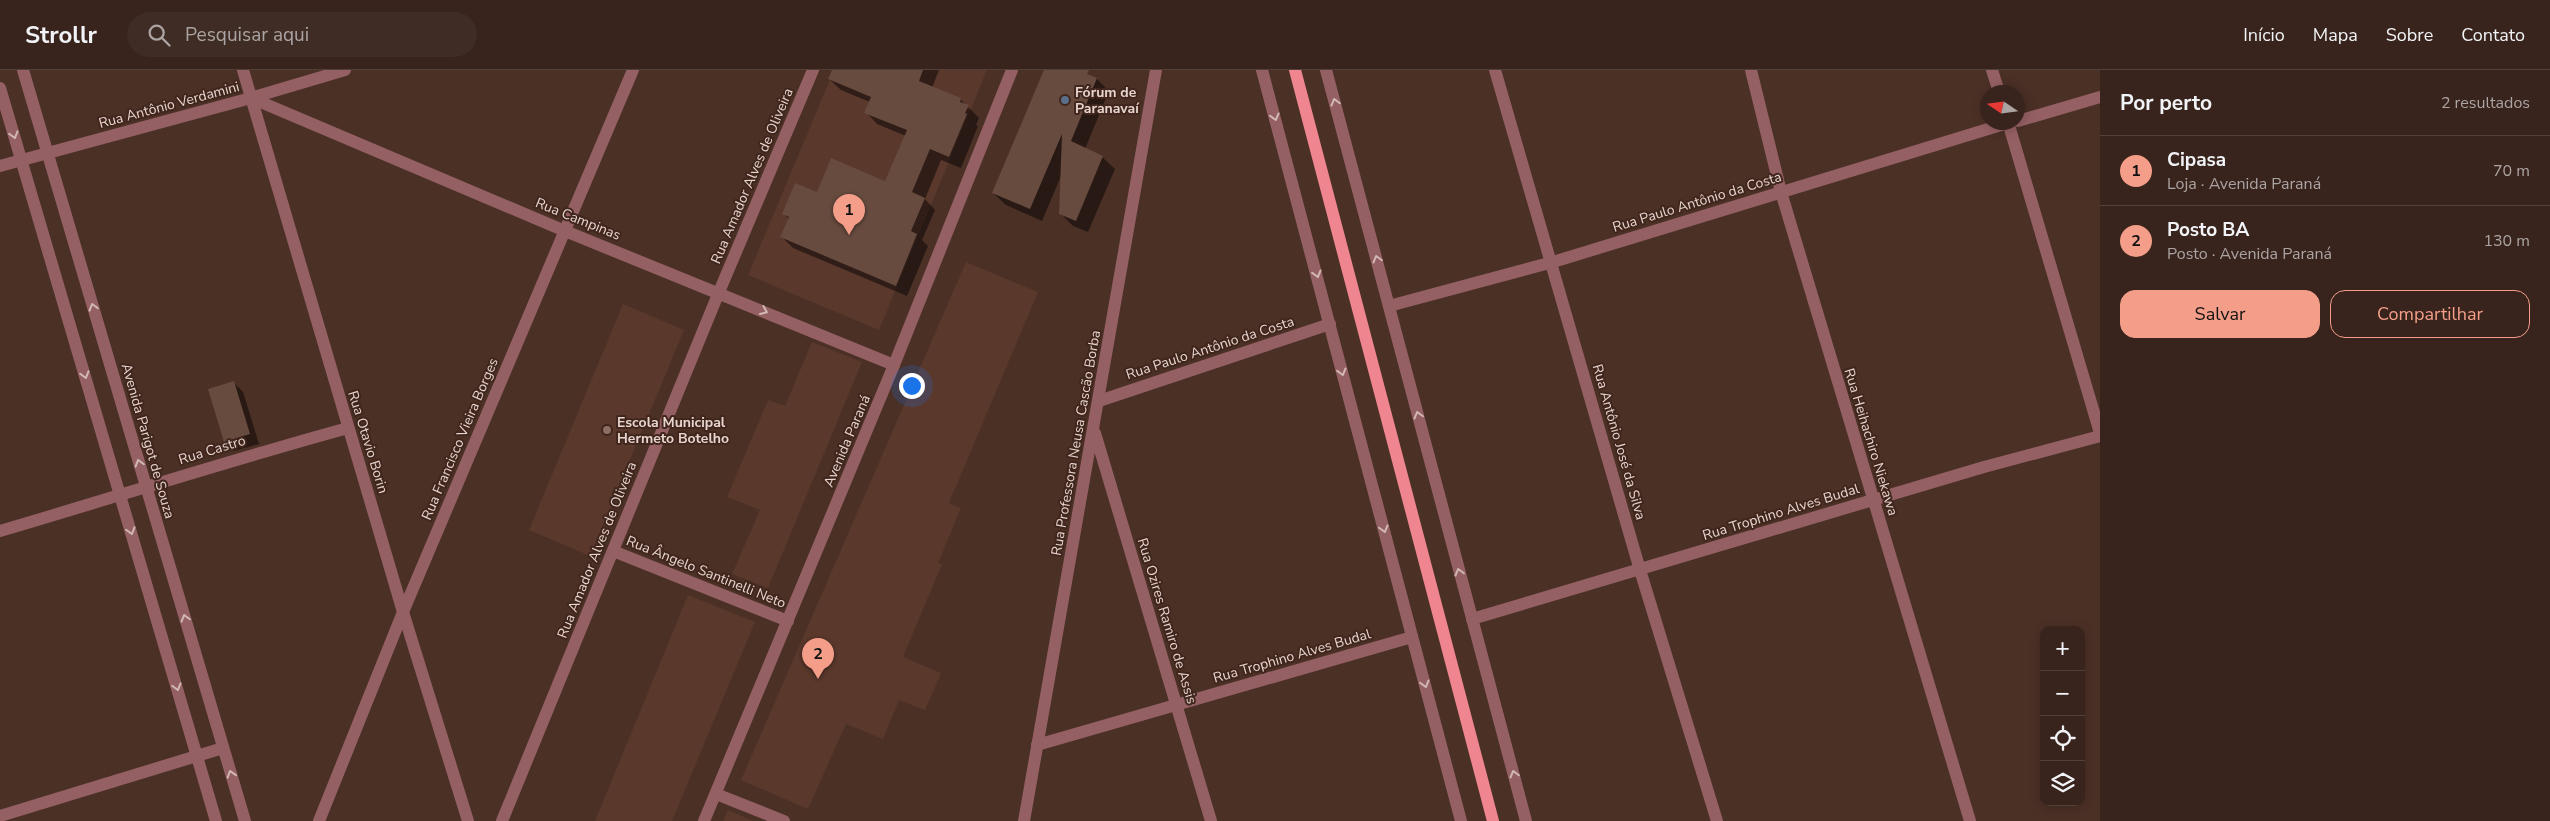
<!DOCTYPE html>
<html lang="pt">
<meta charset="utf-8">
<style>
:root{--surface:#38241c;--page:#3f2c25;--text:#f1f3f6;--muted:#aba4a3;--line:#52413b;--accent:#f49e89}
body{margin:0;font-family:"Nunito Sans",sans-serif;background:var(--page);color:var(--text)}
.controls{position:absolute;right:15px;bottom:15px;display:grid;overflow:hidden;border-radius:10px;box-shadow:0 2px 12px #0003}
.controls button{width:45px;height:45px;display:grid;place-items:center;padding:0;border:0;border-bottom:1px solid var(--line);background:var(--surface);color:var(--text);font:25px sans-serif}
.compass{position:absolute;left:1980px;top:15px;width:45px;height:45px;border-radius:50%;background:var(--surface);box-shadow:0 2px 12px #0003;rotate:283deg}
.you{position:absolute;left:911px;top:315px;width:18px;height:18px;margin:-12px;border:4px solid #fff;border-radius:50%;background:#1a73e8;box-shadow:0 0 0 8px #1a73e833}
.badge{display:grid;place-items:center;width:32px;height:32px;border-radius:50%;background:var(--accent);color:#111;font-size:16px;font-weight:700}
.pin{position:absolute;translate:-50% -41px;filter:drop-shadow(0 1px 2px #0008)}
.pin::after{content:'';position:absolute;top:26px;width:18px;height:15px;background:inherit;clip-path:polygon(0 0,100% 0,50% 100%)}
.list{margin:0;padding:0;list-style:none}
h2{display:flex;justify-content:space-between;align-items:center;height:65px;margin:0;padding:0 20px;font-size:21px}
h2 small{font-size:16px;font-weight:400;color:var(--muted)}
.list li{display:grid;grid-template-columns:32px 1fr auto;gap:15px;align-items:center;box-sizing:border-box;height:70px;padding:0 20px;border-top:1px solid var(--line)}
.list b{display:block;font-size:19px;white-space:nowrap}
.list p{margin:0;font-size:16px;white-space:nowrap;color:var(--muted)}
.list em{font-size:16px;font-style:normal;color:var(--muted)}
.actions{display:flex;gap:10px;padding:15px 20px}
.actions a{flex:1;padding:11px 0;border:1px solid var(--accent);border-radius:15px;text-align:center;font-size:18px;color:var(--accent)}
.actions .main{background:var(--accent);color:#111}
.icon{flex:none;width:28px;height:28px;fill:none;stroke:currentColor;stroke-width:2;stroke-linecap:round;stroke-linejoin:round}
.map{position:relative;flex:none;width:2100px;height:751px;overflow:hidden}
header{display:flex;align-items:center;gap:30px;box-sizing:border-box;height:70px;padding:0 25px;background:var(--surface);border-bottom:1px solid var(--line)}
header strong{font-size:24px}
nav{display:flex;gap:28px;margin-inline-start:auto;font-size:18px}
.search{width:350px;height:45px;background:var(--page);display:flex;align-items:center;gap:12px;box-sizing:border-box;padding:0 18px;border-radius:28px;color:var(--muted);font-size:19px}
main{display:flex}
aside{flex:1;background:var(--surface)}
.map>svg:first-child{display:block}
.built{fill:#5a382c}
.shadow{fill:#0007}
.building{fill:#674b3f}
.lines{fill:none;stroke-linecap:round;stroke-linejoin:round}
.minor{stroke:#956064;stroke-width:12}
.major{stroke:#ef858e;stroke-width:12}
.oneway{stroke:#d2b8b4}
.service-dot{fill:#5c6f8a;stroke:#40261c;stroke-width:2}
.education-dot{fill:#8d6e63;stroke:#40261c;stroke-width:2}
.labels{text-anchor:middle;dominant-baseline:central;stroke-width:4;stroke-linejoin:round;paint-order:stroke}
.poi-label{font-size:14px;font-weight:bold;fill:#e7d5cf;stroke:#40261c;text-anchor:start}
.street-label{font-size:14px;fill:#e7d5cf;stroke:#40261c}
</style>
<header>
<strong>Strollr</strong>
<div class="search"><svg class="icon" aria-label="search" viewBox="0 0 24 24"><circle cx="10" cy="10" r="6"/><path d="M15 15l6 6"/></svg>Pesquisar aqui</div>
<nav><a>Início</a><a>Mapa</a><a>Sobre</a><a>Contato</a></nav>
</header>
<main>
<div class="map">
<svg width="2100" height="751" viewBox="0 0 2100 751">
<rect width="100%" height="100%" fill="#4b3026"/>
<g class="built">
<path d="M 834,0 L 987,0 L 879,260 L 748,205 Z"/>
<path d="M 966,192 L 1038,222 L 949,433 L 961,438 L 938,493 L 942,494 L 903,587 L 941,603 L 925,640 L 899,630 L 883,669 L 846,654 L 808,739 L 741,710 Z"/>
<path d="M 623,234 L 684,260 L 590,486 L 529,460 Z"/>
<path d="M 812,272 L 862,292 L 768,518 L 732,504 L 760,440 L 727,427 L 768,330 L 785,336 Z"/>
<path d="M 688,525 L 755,552 L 672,751 L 595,751 Z"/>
<path d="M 728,740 L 753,751 L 723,751 Z"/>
</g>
<g class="shadow">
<path d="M 833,0 L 939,0 L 932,18 L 960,29 L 979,48 L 976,55 L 978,56 L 961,98 L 941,90 L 925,129 L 935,140 L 922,170 L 928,176 L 907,226 L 793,178 L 782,167 L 789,149 L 784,144 L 818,123 L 886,113 L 906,66 L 877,54 L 866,42 L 870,32 L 841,20 L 829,9 Z"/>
<path d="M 1045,0 L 1078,0 L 1097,9 L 1109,21 L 1085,79 L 1102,87 L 1115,99 L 1088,162 L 1073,156 L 1060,143 L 1061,106 L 1042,151 L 1006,135 L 993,123 Z"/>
<path d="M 234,313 L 243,322 L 259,374 L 234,381 L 225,372 Z"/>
</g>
<g class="building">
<path d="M 832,0 L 923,0 L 919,11 L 961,28 L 960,32 L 969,35 L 965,43 L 967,44 L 949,87 L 930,79 L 912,122 L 925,128 L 911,161 L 917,164 L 896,216 L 780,167 L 789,147 L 782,144 L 795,113 L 817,122 L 831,88 L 885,111 L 907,60 L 864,43 L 871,27 L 828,9 Z"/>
<path d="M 1044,0 L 1089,0 L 1087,4 L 1097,8 L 1071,71 L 1103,86 L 1076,151 L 1059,144 L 1062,64 L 1030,139 L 992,123 Z"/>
<path d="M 234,311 L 250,364 L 224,372 L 208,319 Z"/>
</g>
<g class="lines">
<g class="minor">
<path d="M 23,0 L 245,751"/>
<path d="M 243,0 L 403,542 L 468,751"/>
<path d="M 1262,0 L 1461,751"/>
<path d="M 1326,0 L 1526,751"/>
<path d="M 1495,0 L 1640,500 L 1717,751"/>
<path d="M 1751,0 L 1781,122 L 1970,751"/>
<path d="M 1992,0 L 1999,22"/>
<path d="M 0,18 L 216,751"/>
<path d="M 251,28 L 565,161 L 894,295"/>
<path d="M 2018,51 L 2100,27"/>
<path d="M 2008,52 L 2100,363"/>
<path d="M 0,96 L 251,28 L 345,0"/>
<path d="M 1389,236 L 1553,192 L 2011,52"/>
<path d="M 1099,331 L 1330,254"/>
<path d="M 1095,363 L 1211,751"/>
<path d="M 0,461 C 116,427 231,390 348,358"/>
<path d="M 613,481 L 788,551"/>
<path d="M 1472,549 L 1984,397 L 2100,366"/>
<path d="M 1037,675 L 1412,567"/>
<path d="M 716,724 L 784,751"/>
<path d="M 0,746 L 223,678"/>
<path d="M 319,751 L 403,542 L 633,0"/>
<path d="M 502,751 L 719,222 L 813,0"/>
<path d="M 704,751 L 894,295 L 1012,0"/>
<path d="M 1024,751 L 1156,0"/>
</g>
<path class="major" d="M 1295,0 L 1493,751"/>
</g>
<defs><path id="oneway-chevron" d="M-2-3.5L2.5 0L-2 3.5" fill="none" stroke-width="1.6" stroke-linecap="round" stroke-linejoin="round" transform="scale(1.25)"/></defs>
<g class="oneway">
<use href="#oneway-chevron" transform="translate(1335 32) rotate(-105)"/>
<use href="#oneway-chevron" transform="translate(1275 47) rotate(75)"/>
<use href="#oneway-chevron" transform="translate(14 65) rotate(74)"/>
<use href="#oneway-chevron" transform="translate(1377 189) rotate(-105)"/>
<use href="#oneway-chevron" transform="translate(1317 204) rotate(75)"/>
<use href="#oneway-chevron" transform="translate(93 237) rotate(-106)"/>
<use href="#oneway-chevron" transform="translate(764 241) rotate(23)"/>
<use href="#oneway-chevron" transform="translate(1342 302) rotate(75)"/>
<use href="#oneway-chevron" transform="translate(85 305) rotate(74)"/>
<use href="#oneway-chevron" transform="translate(1418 345) rotate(-105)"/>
<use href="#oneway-chevron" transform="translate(139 393) rotate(-106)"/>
<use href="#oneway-chevron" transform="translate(1384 459) rotate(75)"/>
<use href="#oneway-chevron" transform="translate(131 461) rotate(74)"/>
<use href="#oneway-chevron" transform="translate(1459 502) rotate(-105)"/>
<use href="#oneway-chevron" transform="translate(185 548) rotate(-106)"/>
<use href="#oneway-chevron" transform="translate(1425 614) rotate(75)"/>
<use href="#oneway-chevron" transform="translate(177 617) rotate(74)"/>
<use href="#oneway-chevron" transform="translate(231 704) rotate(-107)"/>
<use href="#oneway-chevron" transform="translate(1514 704) rotate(-105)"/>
</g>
<circle class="service-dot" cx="1065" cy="30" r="5"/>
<circle class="education-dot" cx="607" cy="360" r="5"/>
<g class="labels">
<g class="poi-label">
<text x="1075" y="22">Fórum de<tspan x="1075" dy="16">Paranavaí</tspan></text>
<text x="617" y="352">Escola Municipal<tspan x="617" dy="16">Hermeto Botelho</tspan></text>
</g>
<g class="street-label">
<text transform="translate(169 35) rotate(-15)">Rua Antônio Verdamini</text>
<text transform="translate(752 106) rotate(-67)">Rua Amador Alves de Oliveira</text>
<text transform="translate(1697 132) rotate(-17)">Rua Paulo Antônio da Costa</text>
<text transform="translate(578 149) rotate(22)">Rua Campinas</text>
<text transform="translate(1210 278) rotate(-18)">Rua Paulo Antônio da Costa</text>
<text transform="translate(460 369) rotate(-67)">Rua Francisco Vieira Borges</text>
<text transform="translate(148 371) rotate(74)">Avenida Parigot de Souza</text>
<text transform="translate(847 371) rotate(-67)">Avenida Paraná</text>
<text transform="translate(368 372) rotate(73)">Rua Otavio Borin</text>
<text transform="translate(1619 372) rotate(74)">Rua Antônio José da Silva</text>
<text transform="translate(1871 372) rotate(73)">Rua Heihachiro Niekawa</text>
<text transform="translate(1076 373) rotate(-80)">Rua Professora Neusa Cascão Borba</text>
<text transform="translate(212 380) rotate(-17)">Rua Castro</text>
<text transform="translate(1781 442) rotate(-17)">Rua Trophino Alves Budal</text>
<text transform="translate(597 480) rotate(-68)">Rua Amador Alves de Oliveira</text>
<text transform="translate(706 502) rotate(22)">Rua Ângelo Santinelli Neto</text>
<text transform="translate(1167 551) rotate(73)">Rua Ozires Ramiro de Assis</text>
<text transform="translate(1292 586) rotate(-16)">Rua Trophino Alves Budal</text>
</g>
</g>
</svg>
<div class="controls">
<button>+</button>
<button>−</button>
<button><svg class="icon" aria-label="locate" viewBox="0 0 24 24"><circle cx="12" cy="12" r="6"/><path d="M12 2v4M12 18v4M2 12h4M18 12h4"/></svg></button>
<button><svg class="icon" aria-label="layers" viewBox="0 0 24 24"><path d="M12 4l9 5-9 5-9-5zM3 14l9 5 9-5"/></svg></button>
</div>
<svg class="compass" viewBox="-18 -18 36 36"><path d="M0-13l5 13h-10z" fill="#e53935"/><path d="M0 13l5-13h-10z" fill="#aba4a3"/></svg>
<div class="you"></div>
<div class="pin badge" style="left:849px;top:165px">1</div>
<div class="pin badge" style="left:818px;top:609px">2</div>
</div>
<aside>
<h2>Por perto<small>2 resultados</small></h2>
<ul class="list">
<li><span class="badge">1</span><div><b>Cipasa</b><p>Loja · Avenida Paraná</p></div><em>70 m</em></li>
<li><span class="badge">2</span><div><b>Posto BA</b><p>Posto · Avenida Paraná</p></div><em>130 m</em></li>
</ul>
<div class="actions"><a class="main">Salvar</a><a>Compartilhar</a></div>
</aside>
</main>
